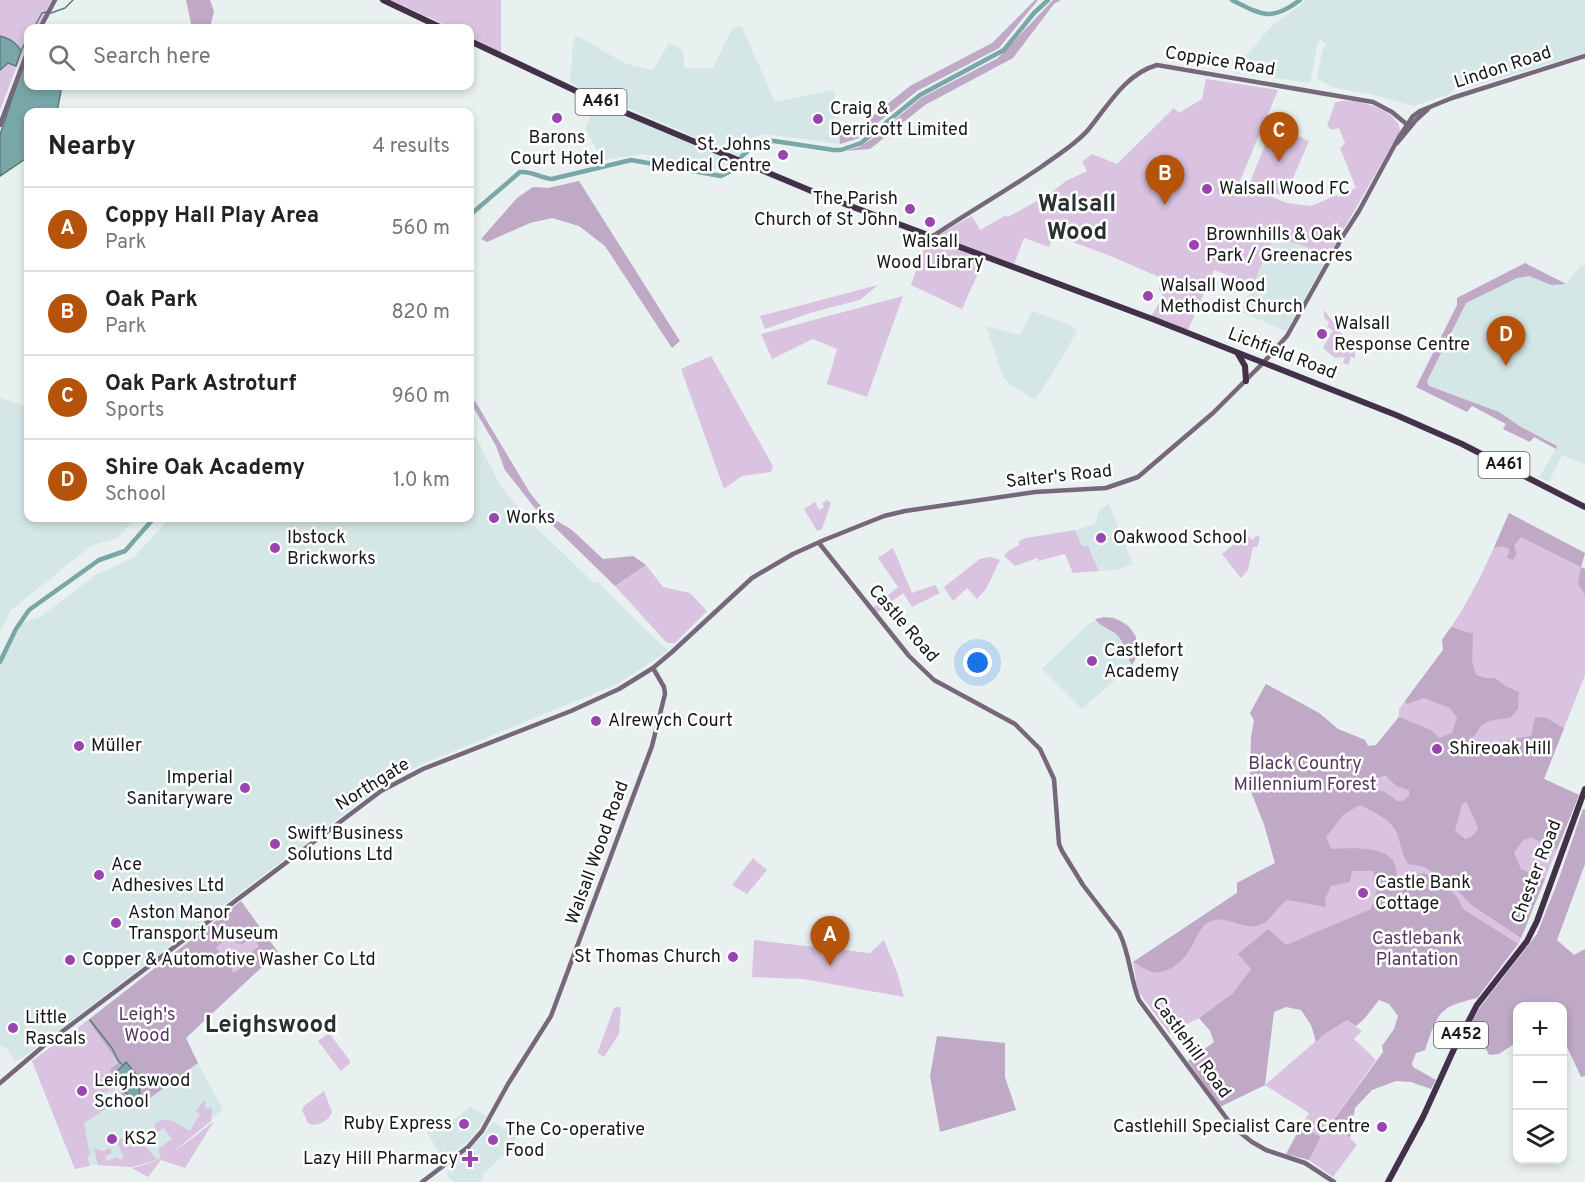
<!DOCTYPE html>
<meta charset="utf-8">
<style>
:root{--surface:#fff;--page:#f2f2f2;--text:#222;--muted:#767676;--line:#e0e0e0;--accent:#b45309}
body{margin:0;font-family:Overpass,sans-serif;background:var(--page);color:var(--text)}
.controls{position:absolute;right:18px;bottom:18px;display:grid;overflow:hidden;border-radius:12px;box-shadow:0 3px 9px #0003}
.controls button{width:54px;height:54px;display:grid;place-items:center;padding:0;border:0;border-bottom:2px solid var(--line);background:var(--surface);color:var(--text);font:30px sans-serif}
.you{position:absolute;left:978px;top:663px;width:21px;height:21px;margin:-15px;border:4px solid #fff;border-radius:50%;background:#1a73e8;box-shadow:0 0 0 9px #1a73e833}
.badge{display:grid;place-items:center;width:39px;height:39px;border-radius:50%;background:var(--accent);color:#fff;font-size:20px;font-weight:700}
.pin{position:absolute;translate:-50% -50px;filter:drop-shadow(0 2px 3px #0008)}
.pin::after{content:'';position:absolute;top:32px;width:21px;height:18px;background:inherit;clip-path:polygon(0 0,100% 0,50% 100%)}
.list{margin:0;padding:0;list-style:none}
h2{display:flex;justify-content:space-between;align-items:center;height:78px;margin:0;padding:0 24px;font-size:26px}
h2 small{font-size:20px;font-weight:400;color:var(--muted)}
.list li{display:grid;grid-template-columns:39px 1fr auto;gap:18px;align-items:center;box-sizing:border-box;height:84px;padding:0 24px;border-top:2px solid var(--line)}
.list b{display:block;font-size:22px;white-space:nowrap}
.list p{margin:0;font-size:20px;white-space:nowrap;color:var(--muted)}
.list em{font-size:20px;font-style:normal;color:var(--muted)}
.icon{flex:none;width:33px;height:33px;fill:none;stroke:currentColor;stroke-width:2;stroke-linecap:round;stroke-linejoin:round}
.map{position:relative;flex:none;width:1585px;height:1182px;overflow:hidden}
.search{position:absolute;background:var(--surface);box-shadow:0 3px 9px #0003;left:24px;top:24px;width:450px;height:66px;display:flex;align-items:center;gap:15px;box-sizing:border-box;padding:0 21px;border-radius:12px;color:var(--muted);font-size:22px}
.panel{position:absolute;background:var(--surface);box-shadow:0 3px 9px #0003;left:24px;top:108px;width:450px;height:414px;border-radius:12px}
.map>svg:first-child{display:block}
.built{fill:#d4e6e6}
.green{fill:#d9c3e0}
.forest{fill:#bfa9c6;fill-rule:evenodd}
.water{fill:#79a7a7;stroke:#5c7c7c;stroke-width:1.5}
.lines{fill:none;stroke-linecap:round;stroke-linejoin:round}
.stream{stroke:#5c7c7c;stroke-width:1.5}
.canal{stroke:#79a7a7;stroke-width:4.5}
.secondary{stroke:#76687a;stroke-width:4.5}
.highway{stroke:#433049;stroke-width:6}
.poi-dot{fill:#9a44b2;stroke:#fff;stroke-width:2}
.labels{text-anchor:middle;dominant-baseline:central;stroke-width:5;stroke-linejoin:round;paint-order:stroke}
.shield{fill:#fff;stroke:#5d5e5e;stroke-width:1.5}
.shield-label{font-size:16px;font-weight:bold;fill:#171919}
.street-label{font-size:18px;fill:#171919;stroke:#fff}
.poi-label{font-size:18px;fill:#171919;stroke:#fff;text-anchor:start}
.park-label{font-size:18px;fill:#573861;stroke:#fff}
.district-label{font-size:24px;font-weight:bold;fill:#2a3131;stroke:#fff}
</style>
<div class="map">
<svg width="1585" height="1182" viewBox="0 0 1585 1182">
<rect width="100%" height="100%" fill="#e8f0f0"/>
<g class="built">
<path d="M 1307,0 L 1585,0 L 1585,53 L 1464,89 L 1459,85 L 1449,94 L 1414,106 L 1370,94 L 1331,87 L 1317,78 L 1322,52 L 1326,44 L 1320,39 L 1317,45 L 1310,83 L 1232,72 L 1272,26 Z"/>
<path d="M 733,27 L 742,27 L 775,102 L 834,90 L 840,144 L 764,134 L 756,137 L 739,156 L 570,83 L 573,44 L 576,35 L 626,64 L 653,70 L 669,43 L 683,50 L 684,68 L 713,68 Z"/>
<path d="M 596,104 L 730,159 L 729,165 L 721,170 L 644,154 L 603,160 L 585,129 Z"/>
<path d="M 1274,236 L 1329,255 L 1286,331 L 1241,312 Z"/>
<path d="M 1525,263 L 1566,284 L 1582,264 L 1585,267 L 1585,464 L 1562,455 L 1549,482 L 1539,477 L 1556,449 L 1534,437 L 1530,442 L 1503,429 L 1506,424 L 1472,406 L 1467,412 L 1416,387 L 1457,305 L 1457,298 Z"/>
<path d="M 1032,311 L 1063,322 L 1077,330 L 1066,352 L 1035,400 L 1008,383 L 1003,377 L 986,326 L 1020,335 Z"/>
<path d="M 0,398 L 28,407 L 28,518 L 134,518 L 118,538 L 92,545 L 11,610 L 0,631 Z"/>
<path d="M 470,426 L 500,485 L 528,520 L 594,583 L 597,582 L 668,651 L 617,684 L 422,764 L 382,785 L 22,1058 L 15,1061 L 6,1048 L 0,1046 L 0,666 L 23,622 L 41,617 L 94,576 L 134,557 L 170,518 L 470,518 Z"/>
<path d="M 1109,504 L 1133,564 L 1120,569 L 1099,571 L 1094,558 L 1082,546 L 1075,530 L 1095,524 L 1099,510 Z"/>
<path d="M 1104,617 L 1112,617 L 1128,624 L 1137,642 L 1137,658 L 1132,665 L 1082,709 L 1042,669 L 1088,624 Z"/>
<path d="M 88,1020 L 118,1064 L 139,1106 L 198,1063 L 223,1110 L 174,1151 L 157,1160 L 132,1167 L 94,1165 L 75,1169 L 32,1061 Z"/>
<path d="M 471,1107 L 487,1116 L 469,1140 L 444,1160 L 427,1132 L 438,1124 L 441,1128 Z"/>
<path d="M 493,1122 L 517,1136 L 510,1149 L 484,1173 L 481,1182 L 454,1182 L 447,1175 L 450,1166 L 482,1137 Z"/>
</g>
<g class="green">
<path d="M 0,0 L 52,0 L 38,28 L 28,28 L 28,45 L 15,71 L 0,110 Z"/>
<path d="M 391,0 L 501,0 L 501,53 L 470,37 L 470,28 L 452,28 Z"/>
<path d="M 1206,79 L 1278,90 L 1239,183 L 1287,203 L 1311,206 L 1337,195 L 1338,197 L 1343,195 L 1343,193 L 1356,188 L 1340,148 L 1345,143 L 1339,128 L 1332,130 L 1327,126 L 1335,103 C 1349,95 1401,110 1400,131 L 1329,255 L 1274,236 L 1253,285 L 1214,270 L 1188,330 L 1151,317 L 1163,296 L 1159,289 L 1161,278 L 1113,257 L 1054,235 L 1049,247 L 1024,238 L 1014,264 L 937,235 L 972,216 L 980,230 L 1006,215 L 1008,217 L 1048,195 L 1066,181 L 1087,171 L 1082,162 L 1092,154 L 1117,164 L 1174,108 L 1179,113 L 1202,99 Z"/>
<path d="M 1273,126 L 1309,141 L 1285,197 L 1250,182 Z"/>
<path d="M 928,237 L 984,260 L 962,309 L 911,285 Z"/>
<path d="M 878,285 L 860,300 L 813,312 L 765,329 L 760,316 Z"/>
<path d="M 903,296 L 867,397 L 827,384 L 837,349 L 813,339 L 772,359 L 761,334 Z"/>
<path d="M 1324,310 L 1341,333 L 1355,346 L 1355,358 L 1351,357 L 1348,365 L 1343,363 L 1345,357 L 1335,358 L 1323,348 L 1333,330 L 1327,327 L 1329,322 L 1324,318 Z"/>
<path d="M 711,356 L 773,466 L 771,472 L 742,476 L 724,489 L 681,369 Z"/>
<path d="M 827,500 L 831,503 L 822,529 L 817,531 L 804,509 L 815,502 L 819,510 L 824,507 L 822,503 Z"/>
<path d="M 1509,513 L 1585,553 L 1581,567 L 1585,569 L 1585,675 L 1544,779 L 1579,795 L 1519,943 L 1478,997 L 1447,1007 L 1441,1013 L 1251,969 L 1233,993 L 1199,1018 L 1169,1033 L 1138,991 L 1133,962 L 1237,893 L 1237,883 L 1275,863 L 1264,824 L 1250,789 L 1251,738 L 1254,720 L 1250,713 L 1266,684 L 1319,713 L 1338,729 L 1365,740 L 1368,746 L 1376,745 L 1399,717 L 1399,709 L 1443,650 L 1442,640 C 1471,601 1490,557 1509,513 Z"/>
<path d="M 1075,530 L 1082,546 L 1088,546 L 1099,571 L 1073,573 L 1065,554 L 1038,561 L 1037,558 L 1015,566 L 1004,556 L 1008,551 L 1019,545 L 1019,541 L 1026,538 Z"/>
<path d="M 1247,534 L 1252,540 L 1257,535 L 1260,538 L 1257,547 L 1253,547 L 1248,570 L 1241,578 L 1222,554 Z"/>
<path d="M 893,548 L 912,593 L 935,585 L 940,593 L 912,607 L 903,593 L 877,613 L 873,608 L 898,587 L 878,558 Z"/>
<path d="M 990,557 L 1000,560 L 986,589 L 977,599 L 967,588 L 953,601 L 944,587 L 980,559 Z"/>
<path d="M 646,565 L 663,587 L 690,593 L 707,611 L 675,643 L 667,643 L 615,586 Z"/>
<path d="M 753,858 L 767,870 L 747,894 L 732,885 Z"/>
<path d="M 229,938 L 232,941 L 240,942 L 253,938 L 259,946 L 243,958 L 247,964 L 233,974 L 216,947 Z"/>
<path d="M 754,940 L 870,953 L 884,940 L 897,972 L 904,997 L 803,979 L 752,977 Z"/>
<path d="M 616,1007 L 621,1007 L 619,1034 L 604,1057 L 598,1053 L 598,1051 L 614,1008 Z"/>
<path d="M 88,1020 L 118,1064 L 111,1070 L 118,1087 L 99,1095 L 106,1109 L 84,1123 L 90,1155 L 87,1156 L 90,1166 L 75,1169 L 32,1061 Z"/>
<path d="M 1347,1020 L 1362,1031 L 1354,1039 L 1376,1060 L 1333,1121 L 1357,1145 L 1333,1177 L 1309,1160 L 1321,1137 L 1301,1126 L 1309,1113 L 1265,1085 L 1323,1035 Z"/>
<path d="M 329,1033 L 350,1061 L 350,1063 L 341,1071 L 318,1041 Z"/>
<path d="M 324,1091 L 332,1112 C 329,1121 316,1128 308,1123 L 302,1110 L 304,1106 Z"/>
<path d="M 204,1100 L 206,1102 L 204,1105 L 207,1109 L 211,1107 L 212,1110 L 211,1121 L 174,1151 L 161,1158 L 158,1149 L 172,1139 L 164,1128 L 157,1132 L 154,1124 C 168,1115 177,1123 190,1131 L 200,1114 L 196,1111 Z"/>
<path d="M 214,1121 L 185,1168 L 161,1160 L 148,1177 L 132,1168 C 166,1161 188,1142 214,1121 Z"/>
<path d="M 137,1135 L 157,1160 L 132,1167 L 98,1165 L 94,1148 L 103,1151 L 110,1148 L 112,1153 L 105,1156 L 107,1161 L 118,1157 L 120,1160 L 124,1158 L 116,1141 L 127,1136 L 128,1142 L 131,1143 L 137,1141 Z"/>
</g>
<g class="forest">
<path d="M 186,0 L 210,0 L 214,11 L 210,28 L 192,28 Z"/>
<path d="M 1035,0 L 1038,0 L 999,48 L 917,91 L 859,138 L 840,144 L 839,132 L 859,127 L 910,86 L 992,43 Z"/>
<path d="M 1053,0 L 1061,0 L 1054,4 L 1013,58 L 925,105 L 870,149 L 846,151 L 859,147 L 873,138 L 921,98 L 998,58 Z"/>
<path d="M 579,181 L 680,341 L 672,348 L 605,246 L 579,226 L 552,218 L 530,223 L 487,242 L 481,239 L 517,198 L 533,187 L 548,188 Z"/>
<path d="M 1525,263 L 1566,284 L 1552,285 L 1529,276 L 1517,278 L 1466,303 L 1427,381 L 1429,386 L 1499,412 L 1521,427 L 1557,446 L 1556,449 L 1534,437 L 1530,442 L 1503,429 L 1506,424 L 1472,406 L 1467,412 L 1416,387 L 1457,305 L 1457,298 Z"/>
<path d="M 475,401 L 530,493 L 549,516 L 572,530 L 603,559 L 633,556 L 646,565 L 615,586 L 534,507 L 505,470 L 496,446 L 472,405 Z"/>
<path d="M 1509,513 L 1585,553 L 1581,567 L 1585,569 L 1585,595 L 1578,584 L 1581,567 L 1521,537 L 1514,546 L 1517,554 L 1513,560 L 1507,558 L 1510,549 L 1502,546 L 1494,548 Z"/>
<path d="M 1104,617 C 1129,618 1148,641 1132,665 C 1126,655 1125,645 1119,637 C 1113,629 1101,628 1095,619 Z"/>
<path d="M 1451,627 L 1473,634 L 1472,661 L 1476,675 L 1485,678 L 1495,678 L 1505,686 L 1519,692 L 1518,709 L 1510,718 C 1494,720 1482,719 1475,736 L 1468,739 L 1488,754 L 1510,739 L 1531,736 L 1535,717 L 1546,718 L 1564,728 L 1544,779 L 1579,795 L 1557,849 L 1542,844 L 1532,837 L 1523,840 L 1514,853 L 1521,869 L 1545,879 L 1521,938 L 1473,906 L 1447,881 L 1424,867 L 1408,864 C 1401,853 1401,843 1396,831 C 1390,819 1372,811 1360,805 L 1344,814 L 1326,837 L 1331,849 C 1358,848 1402,843 1396,881 L 1424,873 L 1444,883 L 1457,897 L 1463,909 L 1518,944 L 1477,998 C 1438,1006 1437,1015 1425,1050 L 1416,1053 L 1412,1063 L 1413,1067 L 1436,1080 L 1431,1089 L 1411,1082 L 1396,1081 L 1372,1090 L 1355,1108 L 1350,1138 L 1333,1121 L 1383,1052 L 1382,1046 L 1394,1029 L 1398,1016 L 1389,1004 L 1379,1000 L 1365,1018 L 1356,1026 L 1347,1020 L 1323,1035 L 1316,1042 L 1311,1025 L 1301,1010 L 1286,1007 L 1274,1012 L 1265,1085 L 1220,1107 L 1188,1061 L 1214,1042 L 1210,1031 L 1199,1018 L 1233,993 L 1251,969 L 1238,954 L 1268,929 L 1286,945 L 1371,909 L 1377,890 L 1373,882 L 1374,871 L 1352,871 L 1350,882 L 1331,886 L 1325,899 L 1326,907 L 1287,900 C 1278,906 1272,918 1264,923 C 1245,934 1230,914 1211,921 C 1194,927 1195,959 1167,970 C 1162,971 1158,974 1153,972 C 1147,971 1140,965 1133,962 L 1237,893 L 1237,883 L 1275,863 L 1264,824 L 1250,789 L 1251,738 L 1254,720 L 1250,713 L 1266,684 L 1319,713 L 1338,729 L 1365,740 L 1368,746 L 1376,745 L 1399,717 L 1431,730 L 1439,738 L 1452,733 L 1457,718 L 1450,708 L 1424,698 L 1407,704 L 1405,701 L 1443,650 L 1442,640 ZM 1385,775 L 1396,786 L 1409,790 L 1409,796 L 1402,801 L 1397,801 L 1385,792 L 1369,788 L 1364,781 C 1371,778 1378,779 1385,775 ZM 1466,801 L 1478,827 C 1476,834 1472,837 1465,839 L 1455,831 L 1462,804 Z"/>
<path d="M 1583,809 L 1585,809 L 1585,864 L 1557,940 L 1574,955 L 1585,949 L 1585,1076 L 1581,1077 L 1563,1038 L 1562,1006 L 1518,1006 L 1517,1042 L 1499,1054 L 1489,1055 L 1472,1021 L 1481,1006 L 1537,934 L 1558,881 Z"/>
<path d="M 241,901 L 278,952 L 186,1038 L 198,1063 L 139,1106 L 122,1095 L 110,1070 L 118,1063 L 88,1020 ZM 229,938 L 232,941 L 242,944 L 253,938 L 259,946 L 243,958 L 247,964 L 234,973 L 216,947 ZM 124,1063 L 136,1074 L 140,1093 L 131,1098 L 125,1092 L 125,1085 L 117,1070 Z"/>
<path d="M 937,1036 L 1005,1043 L 1005,1077 L 1016,1110 L 940,1132 L 930,1076 Z"/>
<path d="M 1301,1126 L 1321,1137 L 1309,1160 L 1286,1154 Z"/>
</g>
<g class="water">
<path d="M 0,36 C 10,39 16,42 21,51 L 16,66 L 8,63 L 0,70 Z"/>
<path d="M 28,65 L 28,86 L 59,86 L 61,91 L 57,112 L 28,112 L 28,157 L 0,176 L 0,135 L 22,68 L 25,69 Z"/>
<path d="M 126,1062 L 136,1074 L 140,1093 L 135,1099 L 131,1098 L 125,1092 L 124,1082 L 117,1071 Z"/>
</g>
<g class="lines">
<g class="stream">
<path d="M 51,13 L 65,8 L 73,0"/>
<path d="M 34,28 L 42,13 L 47,12"/>
<path d="M 21,51 L 28,37"/>
<path d="M 90,1020 L 112,1048 L 119,1062 L 123,1065"/>
</g>
<g class="canal">
<path d="M 1232,0 C 1262,15 1271,22 1300,0"/>
<path d="M 470,215 L 520,172 C 532,171 541,178 552,179 L 631,160 L 721,176 L 733,170 L 742,156 L 761,141 L 774,141 L 834,150 L 841,150 L 861,143 L 920,95 L 1004,50 L 1034,13 L 1048,0"/>
<path d="M 0,662 L 16,629 L 29,610 L 99,560 L 125,551 L 154,518"/>
</g>
<g class="secondary">
<path d="M 40,28 L 55,0"/>
<path d="M 0,125 L 28,50"/>
<path d="M 1397,143 L 1416,120 L 1428,109"/>
<path d="M 933,236 C 969,212 1006,191 1041,167 C 1057,155 1075,145 1088,130 C 1108,106 1125,74 1157,65 L 1373,102 L 1392,112 L 1410,127"/>
<path d="M 819,543 L 909,656 L 934,680 L 1015,724 L 1040,749 L 1054,779 L 1059,844 L 1062,851 L 1083,885 L 1119,932 C 1130,954 1130,978 1139,1000 L 1233,1127 L 1252,1142 L 1266,1150 L 1305,1163 L 1334,1182"/>
<path d="M 0,1083 L 47,1043 L 381,791 L 423,769 L 571,711 L 619,689 L 653,668 L 672,652 L 752,578 L 793,554 L 824,540 L 884,516 L 905,511 L 1035,492 L 1106,488 L 1138,477 L 1213,413 L 1263,363 L 1287,336 L 1343,236 L 1359,211 L 1399,137 L 1413,116 L 1420,111 L 1452,98 L 1585,56"/>
<path d="M 422,1182 L 468,1147 L 482,1131 L 508,1084 L 551,1016 L 652,746 L 665,694 L 664,687 L 653,668"/>
</g>
<g class="highway">
<path d="M 383,0 L 442,28"/>
<path d="M 470,41 L 593,99 L 821,195 L 1155,320 L 1396,415 L 1462,444 L 1585,507"/>
<path d="M 1238,354 L 1245,366 L 1246,381"/>
<path d="M 1388,1182 L 1423,1117 L 1454,1049 L 1477,1005 L 1527,941 L 1537,921 L 1585,789"/>
</g>
</g>
<g class="poi-dot">
<circle cx="557" cy="118" r="6"/>
<circle cx="818" cy="119" r="6"/>
<circle cx="783" cy="155" r="6"/>
<circle cx="1207" cy="189" r="6"/>
<circle cx="910" cy="209" r="6"/>
<circle cx="930" cy="222" r="6"/>
<circle cx="1194" cy="245" r="6"/>
<circle cx="1148" cy="296" r="6"/>
<circle cx="1322" cy="334" r="6"/>
<circle cx="494" cy="518" r="6"/>
<circle cx="1101" cy="538" r="6"/>
<circle cx="275" cy="548" r="6"/>
<circle cx="1092" cy="661" r="6"/>
<circle cx="596" cy="721" r="6"/>
<circle cx="79" cy="746" r="6"/>
<circle cx="1437" cy="749" r="6"/>
<circle cx="245" cy="788" r="6"/>
<circle cx="275" cy="844" r="6"/>
<circle cx="99" cy="875" r="6"/>
<circle cx="1363" cy="893" r="6"/>
<circle cx="116" cy="923" r="6"/>
<circle cx="733" cy="957" r="6"/>
<circle cx="70" cy="960" r="6"/>
<circle cx="13" cy="1028" r="6"/>
<circle cx="82" cy="1091" r="6"/>
<circle cx="464" cy="1124" r="6"/>
<circle cx="1382" cy="1127" r="6"/>
<circle cx="112" cy="1139" r="6"/>
<circle cx="493" cy="1140" r="6"/>
<path d="M467 1150h6v6h6v6h-6v6h-6v-6h-6v-6h6z"/>
</g>
<g class="labels">
<g class="shield">
<rect x="575.5" y="89" width="51" height="26" rx="4.5"/>
<rect x="1478.5" y="452" width="51" height="26" rx="4.5"/>
<rect x="1434" y="1022" width="54" height="26" rx="4.5"/>
</g>
<g class="shield-label">
<text x="601" y="102">A461</text>
<text x="1504" y="465">A461</text>
<text x="1461" y="1035">A452</text>
</g>
<g class="street-label">
<text transform="translate(1220 62) rotate(9)">Coppice Road</text>
<text transform="translate(1503 68) rotate(-18)">Lindon Road</text>
<text transform="translate(1282 354) rotate(21)">Lichfield Road</text>
<text transform="translate(1059 477) rotate(-6)">Salter's Road</text>
<text transform="translate(903 624) rotate(49)">Castle Road</text>
<text transform="translate(373 785) rotate(-32)">Northgate</text>
<text transform="translate(598 853) rotate(-70)">Walsall Wood Road</text>
<text transform="translate(1537 872) rotate(-69)">Chester Road</text>
<text transform="translate(1191 1048) rotate(54)">Castlehill Road</text>
</g>
<g class="poi-label">
<text x="830" y="109">Craig &amp;<tspan x="830" dy="21">Derricott Limited</tspan></text>
<text x="557" y="138" text-anchor="middle">Barons<tspan x="557" dy="21">Court Hotel</tspan></text>
<text x="771" y="145" text-anchor="end">St. Johns<tspan x="771" dy="21">Medical Centre</tspan></text>
<text x="1219" y="189">Walsall Wood FC</text>
<text x="898" y="199" text-anchor="end">The Parish<tspan x="898" dy="21">Church of St John</tspan></text>
<text x="1206" y="235">Brownhills &amp; Oak<tspan x="1206" dy="21">Park / Greenacres</tspan></text>
<text x="930" y="242" text-anchor="middle">Walsall<tspan x="930" dy="21">Wood Library</tspan></text>
<text x="1160" y="286">Walsall Wood<tspan x="1160" dy="21">Methodist Church</tspan></text>
<text x="1334" y="324">Walsall<tspan x="1334" dy="21">Response Centre</tspan></text>
<text x="506" y="518">Works</text>
<text x="287" y="538">Ibstock<tspan x="287" dy="21">Brickworks</tspan></text>
<text x="1113" y="538">Oakwood School</text>
<text x="1104" y="651">Castlefort<tspan x="1104" dy="21">Academy</tspan></text>
<text x="608" y="721">Alrewych Court</text>
<text x="91" y="746">Müller</text>
<text x="1449" y="749">Shireoak Hill</text>
<text x="233" y="778" text-anchor="end">Imperial<tspan x="233" dy="21">Sanitaryware</tspan></text>
<text x="287" y="834">Swift Business<tspan x="287" dy="21">Solutions Ltd</tspan></text>
<text x="111" y="865">Ace<tspan x="111" dy="21">Adhesives Ltd</tspan></text>
<text x="1375" y="883">Castle Bank<tspan x="1375" dy="21">Cottage</tspan></text>
<text x="128" y="913">Aston Manor<tspan x="128" dy="21">Transport Museum</tspan></text>
<text x="721" y="957" text-anchor="end">St Thomas Church</text>
<text x="82" y="960">Copper &amp; Automotive Washer Co Ltd</text>
<text x="25" y="1018">Little<tspan x="25" dy="21">Rascals</tspan></text>
<text x="94" y="1081">Leighswood<tspan x="94" dy="21">School</tspan></text>
<text x="452" y="1124" text-anchor="end">Ruby Express</text>
<text x="1370" y="1127" text-anchor="end">Castlehill Specialist Care Centre</text>
<text x="505" y="1130">The Co-operative<tspan x="505" dy="21">Food</tspan></text>
<text x="124" y="1139">KS2</text>
<text x="458" y="1159" text-anchor="end">Lazy Hill Pharmacy</text>
</g>
<g class="park-label">
<text x="1305" y="764">Black Country<tspan x="1305" dy="21">Millennium Forest</tspan></text>
<text x="1417" y="939">Castlebank<tspan x="1417" dy="21">Plantation</tspan></text>
<text x="147" y="1015">Leigh's<tspan x="147" dy="21">Wood</tspan></text>
</g>
<g class="district-label">
<text x="1077" y="205">Walsall<tspan x="1077" dy="28">Wood</tspan></text>
<text x="271" y="1026">Leighswood</text>
</g>
</g>
</svg>
<div class="controls">
<button>+</button>
<button>−</button>
<button><svg class="icon" aria-label="layers" viewBox="0 0 24 24"><path d="M12 4l9 5-9 5-9-5zM3 14l9 5 9-5"/></svg></button>
</div>
<div class="you"></div>
<div class="pin badge" style="left:830px;top:966px">A</div>
<div class="pin badge" style="left:1165px;top:205px">B</div>
<div class="pin badge" style="left:1279px;top:162px">C</div>
<div class="pin badge" style="left:1506px;top:366px">D</div>
<div class="search"><svg class="icon" aria-label="search" viewBox="0 0 24 24"><circle cx="10" cy="10" r="6"/><path d="M15 15l6 6"/></svg>Search here</div>
<section class="panel">
<h2>Nearby<small>4 results</small></h2>
<ul class="list">
<li><span class="badge">A</span><div><b>Coppy Hall Play Area</b><p>Park</p></div><em>560 m</em></li>
<li><span class="badge">B</span><div><b>Oak Park</b><p>Park</p></div><em>820 m</em></li>
<li><span class="badge">C</span><div><b>Oak Park Astroturf</b><p>Sports</p></div><em>960 m</em></li>
<li><span class="badge">D</span><div><b>Shire Oak Academy</b><p>School</p></div><em>1.0 km</em></li>
</ul>
</section>
</div>
